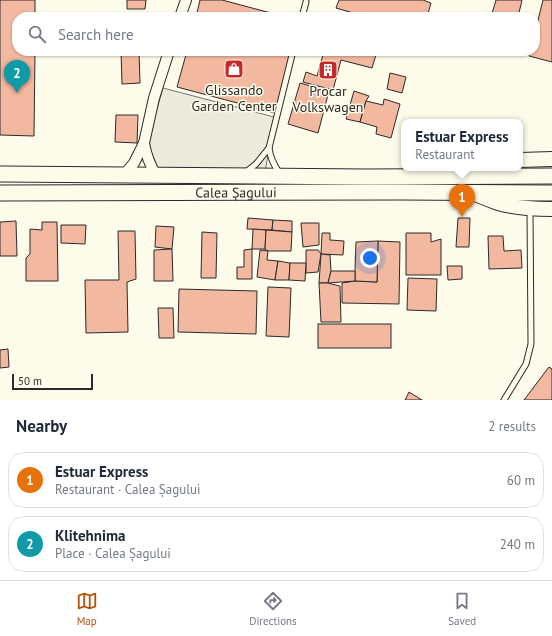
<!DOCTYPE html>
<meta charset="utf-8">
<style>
:root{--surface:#fff;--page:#f6f6f7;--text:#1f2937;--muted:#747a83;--line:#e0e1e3;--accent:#b45309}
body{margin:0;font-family:"PT Sans",sans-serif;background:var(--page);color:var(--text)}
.scale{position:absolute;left:12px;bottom:10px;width:81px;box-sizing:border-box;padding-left:4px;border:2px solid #2b2b2b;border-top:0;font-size:11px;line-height:14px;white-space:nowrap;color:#2b2b2b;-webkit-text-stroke:3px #fdfbea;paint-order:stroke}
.you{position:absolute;left:370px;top:258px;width:14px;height:14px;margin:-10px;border:3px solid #fff;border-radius:50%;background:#1a73e8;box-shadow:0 0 0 6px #1a73e833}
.badge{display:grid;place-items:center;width:26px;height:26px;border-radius:50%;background:var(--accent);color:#fff;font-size:13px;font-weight:700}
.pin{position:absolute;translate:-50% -33px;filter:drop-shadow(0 1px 2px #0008)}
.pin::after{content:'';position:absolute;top:21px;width:14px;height:12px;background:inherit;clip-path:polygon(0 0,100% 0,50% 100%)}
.popup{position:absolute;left:401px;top:119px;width:122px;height:52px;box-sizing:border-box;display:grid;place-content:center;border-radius:8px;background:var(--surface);filter:drop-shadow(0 1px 3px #0005);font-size:13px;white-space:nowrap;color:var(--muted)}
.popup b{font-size:15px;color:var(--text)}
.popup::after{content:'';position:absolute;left:50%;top:100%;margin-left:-8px;border:8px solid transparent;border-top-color:var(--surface)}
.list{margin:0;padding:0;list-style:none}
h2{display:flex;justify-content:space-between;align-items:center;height:52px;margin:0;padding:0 16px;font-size:17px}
h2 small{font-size:13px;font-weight:400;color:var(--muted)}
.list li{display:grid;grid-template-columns:26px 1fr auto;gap:12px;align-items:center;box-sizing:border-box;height:56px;margin:0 8px 8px;padding:0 8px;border:1px solid var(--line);border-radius:16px}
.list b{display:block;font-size:15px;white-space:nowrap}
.list p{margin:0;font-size:13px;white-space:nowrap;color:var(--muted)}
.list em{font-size:13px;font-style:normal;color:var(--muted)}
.icon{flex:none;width:22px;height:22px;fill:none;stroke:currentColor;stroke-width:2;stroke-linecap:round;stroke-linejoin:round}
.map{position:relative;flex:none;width:552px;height:400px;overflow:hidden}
.search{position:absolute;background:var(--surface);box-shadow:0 1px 3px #0004;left:12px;right:12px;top:12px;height:44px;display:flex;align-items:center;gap:10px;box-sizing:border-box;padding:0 14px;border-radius:16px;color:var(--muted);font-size:15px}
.sheet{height:180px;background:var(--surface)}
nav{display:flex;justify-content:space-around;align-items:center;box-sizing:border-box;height:56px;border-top:1px solid var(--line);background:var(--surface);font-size:11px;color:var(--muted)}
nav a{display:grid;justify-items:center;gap:2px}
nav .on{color:var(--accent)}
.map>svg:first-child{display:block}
.parking{fill:#eceadb;stroke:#74746e}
.building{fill:#f2b8a0;stroke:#2b2b2b}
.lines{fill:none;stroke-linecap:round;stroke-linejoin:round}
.lane-casing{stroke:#2b2b2b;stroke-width:7}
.street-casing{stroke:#2b2b2b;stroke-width:12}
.secondary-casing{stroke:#2b2b2b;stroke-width:16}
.primary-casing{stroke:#2b2b2b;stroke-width:17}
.lane{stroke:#fdfbea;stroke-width:5}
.street{stroke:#fdfbea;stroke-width:10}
.secondary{stroke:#fdfbea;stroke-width:14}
.primary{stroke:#fdfbea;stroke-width:15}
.labels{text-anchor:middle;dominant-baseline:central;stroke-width:3;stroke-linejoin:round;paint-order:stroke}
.poi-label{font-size:14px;fill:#2b2b2b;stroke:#fdfbea}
.street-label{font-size:14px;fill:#2b2b2b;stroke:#fdfbea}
</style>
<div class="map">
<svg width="552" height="400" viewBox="0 0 552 400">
<rect width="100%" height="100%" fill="#fdfbea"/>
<path class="parking" d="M 163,88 L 274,117 L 265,173 L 157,169 L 150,155 L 148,140 Z"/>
<g class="building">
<path d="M 0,0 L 35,0 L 35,17 L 17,17 L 17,51 L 35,51 L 34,136 L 0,135 Z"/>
<path d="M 127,0 L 146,0 L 145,9 L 127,9 Z"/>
<path d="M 200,0 L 222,0 L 286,17 L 196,17 Z"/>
<path d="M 339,0 L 423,0 L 431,3 L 427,17 L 367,17 L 336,8 Z"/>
<path d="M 496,0 L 522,0 L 518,17 L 491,17 Z"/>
<path d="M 543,0 L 552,0 L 552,62 L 529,56 L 530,51 L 535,51 L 535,32 Z"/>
<path d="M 121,51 L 139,51 L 140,83 L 122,84 Z"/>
<path d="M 187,51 L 292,51 L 275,113 L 177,87 Z"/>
<path d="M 324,51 L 377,51 L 372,68 L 341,60 L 333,90 L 303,82 L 306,72 L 317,76 Z"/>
<path d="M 390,73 L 406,77 L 402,93 L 387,89 Z"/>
<path d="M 300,83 L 329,91 L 318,133 L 288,124 Z"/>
<path d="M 354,91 L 369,96 L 366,101 L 360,122 L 346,119 Z"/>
<path d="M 384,99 L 400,104 L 391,138 L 376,134 L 377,127 L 360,122 L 366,101 L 383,105 Z"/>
<path d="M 116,115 L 138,115 L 137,143 L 115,142 Z"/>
<path d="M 248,218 L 273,220 L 272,230 L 247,229 Z"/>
<path d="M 458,218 L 470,218 L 469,247 L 456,247 Z"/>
<path d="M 273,220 L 292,221 L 292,232 L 272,230 Z"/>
<path d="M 16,221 L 17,256 L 0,256 L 0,222 Z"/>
<path d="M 42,222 L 57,222 L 58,281 L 26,281 L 26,258 L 30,254 L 30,229 L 42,230 Z"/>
<path d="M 301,223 L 319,223 L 319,245 L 303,247 Z"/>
<path d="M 61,225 L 86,225 L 85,244 L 61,243 Z"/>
<path d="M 156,226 L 174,227 L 172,249 L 155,247 Z"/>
<path d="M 253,229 L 266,230 L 265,249 L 252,249 Z"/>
<path d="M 266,230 L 292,232 L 291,251 L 268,251 L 265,249 Z"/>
<path d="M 118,231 L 135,231 L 136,279 L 127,282 L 128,332 L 86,333 L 85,280 L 119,280 Z"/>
<path d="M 202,232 L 217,233 L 216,278 L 201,278 Z"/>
<path d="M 322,233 L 330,233 L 330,240 L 344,241 L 343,255 L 321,254 Z"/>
<path d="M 406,233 L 431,233 L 431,242 L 441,239 L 441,275 L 406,275 Z"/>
<path d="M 488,236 L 503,236 L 504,251 L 521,250 L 522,268 L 489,269 Z"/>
<path d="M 378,241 L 400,242 L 399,304 L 342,303 L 342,283 L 355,281 L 377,282 Z"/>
<path d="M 378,241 L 377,282 L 355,281 L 355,271 L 356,242 Z"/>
<path d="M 172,249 L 173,281 L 154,281 L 154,250 Z"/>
<path d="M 252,249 L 252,279 L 237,279 L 237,267 L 244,267 L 244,250 Z"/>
<path d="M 260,250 L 268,251 L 267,260 L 278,261 L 275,280 L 257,277 Z"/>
<path d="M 306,250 L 318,250 L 321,254 L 318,272 L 306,273 Z"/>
<path d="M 321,254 L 330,255 L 331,271 L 328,283 L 319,283 Z"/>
<path d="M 278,261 L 290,263 L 289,280 L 275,280 Z"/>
<path d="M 290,263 L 306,263 L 305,281 L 289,280 Z"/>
<path d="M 447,266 L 462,266 L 462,279 L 448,280 Z"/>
<path d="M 331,271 L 355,271 L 355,281 L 328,283 Z"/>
<path d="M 408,278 L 437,279 L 436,311 L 407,310 Z"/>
<path d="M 319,283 L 328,283 L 340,286 L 341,322 L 321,322 Z"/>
<path d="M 268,287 L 291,288 L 289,337 L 266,336 Z"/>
<path d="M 179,289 L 257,291 L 256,334 L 178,332 Z"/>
<path d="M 158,308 L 173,308 L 174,338 L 159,338 Z"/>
<rect x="318" y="324" width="73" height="24"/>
<path d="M 8,349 L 9,367 L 0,368 L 0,350 Z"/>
<path d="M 549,367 L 552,369 L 552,400 L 524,400 Z"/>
<path d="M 409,392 L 422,400 L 405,400 Z"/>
</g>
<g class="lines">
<g class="lane-casing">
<g id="lane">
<path d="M 302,17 L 306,2"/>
<path d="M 269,148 C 270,158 274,165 280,174"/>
<path d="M 246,172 L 256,164 L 269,148 L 293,51"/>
<path d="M 504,400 L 526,364 L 531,344 L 530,210"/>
</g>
</g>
<g class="street-casing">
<g id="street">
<path d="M 180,17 L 186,0"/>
<path d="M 144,143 C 146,155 150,165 156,175"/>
<path d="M 124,175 L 134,163 L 144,143 L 154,98 L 169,51"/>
</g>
</g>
<g class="secondary-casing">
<g id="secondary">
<path d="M 520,160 L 552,159"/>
<path d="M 475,194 C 482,197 490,200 498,203 C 516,208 534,209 552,209"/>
</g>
</g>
<g class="primary-casing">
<g id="primary">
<path d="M 0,174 L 366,177 L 552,176"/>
<path id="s1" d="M 0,193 L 402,192 L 552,193"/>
</g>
</g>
<use href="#lane" class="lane"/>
<use href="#street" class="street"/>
<use href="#secondary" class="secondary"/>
<use href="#primary" class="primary"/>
</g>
<defs>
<g id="shop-square" transform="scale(1)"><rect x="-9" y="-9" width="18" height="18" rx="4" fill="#c62828" stroke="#fdfbea"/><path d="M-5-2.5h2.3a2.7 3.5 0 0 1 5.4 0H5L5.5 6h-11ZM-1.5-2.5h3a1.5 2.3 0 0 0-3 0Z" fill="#fff"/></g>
<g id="building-square" transform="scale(1)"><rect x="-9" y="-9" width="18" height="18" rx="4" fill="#c62828" stroke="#fdfbea"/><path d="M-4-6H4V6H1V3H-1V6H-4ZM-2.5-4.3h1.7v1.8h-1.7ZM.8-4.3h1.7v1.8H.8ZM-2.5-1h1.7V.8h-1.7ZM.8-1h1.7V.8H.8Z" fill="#fff"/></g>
</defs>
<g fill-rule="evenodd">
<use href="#shop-square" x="234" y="69"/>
<use href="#building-square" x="328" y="70"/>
</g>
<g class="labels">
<g class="poi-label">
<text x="234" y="90">Glissando<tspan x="234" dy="16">Garden Center</tspan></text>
<text x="328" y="91">Procar<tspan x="328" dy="16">Volkswagen</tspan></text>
</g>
<g class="street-label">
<text stroke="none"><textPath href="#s1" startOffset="236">Calea Șagului</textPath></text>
</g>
</g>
</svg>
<div class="scale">50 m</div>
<div class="you"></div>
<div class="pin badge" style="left:462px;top:217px;background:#e8710a">1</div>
<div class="popup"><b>Estuar Express</b>Restaurant</div>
<div class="pin badge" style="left:17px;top:93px;background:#0f9aa8">2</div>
<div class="search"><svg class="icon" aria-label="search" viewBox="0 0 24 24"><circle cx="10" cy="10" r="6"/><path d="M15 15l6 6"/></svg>Search here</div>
</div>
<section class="sheet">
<h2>Nearby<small>2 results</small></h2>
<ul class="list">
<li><span class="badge" style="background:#e8710a">1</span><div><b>Estuar Express</b><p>Restaurant · Calea Șagului</p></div><em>60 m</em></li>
<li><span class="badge" style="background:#0f9aa8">2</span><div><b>Klitehnima</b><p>Place · Calea Șagului</p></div><em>240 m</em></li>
</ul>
</section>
<nav>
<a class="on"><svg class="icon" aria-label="map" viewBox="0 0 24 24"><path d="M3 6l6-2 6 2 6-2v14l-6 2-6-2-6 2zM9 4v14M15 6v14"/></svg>Map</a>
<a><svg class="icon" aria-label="directions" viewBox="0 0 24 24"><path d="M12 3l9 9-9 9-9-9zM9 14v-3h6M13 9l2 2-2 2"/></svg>Directions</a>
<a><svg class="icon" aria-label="saved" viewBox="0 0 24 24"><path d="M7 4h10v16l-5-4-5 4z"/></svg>Saved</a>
</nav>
